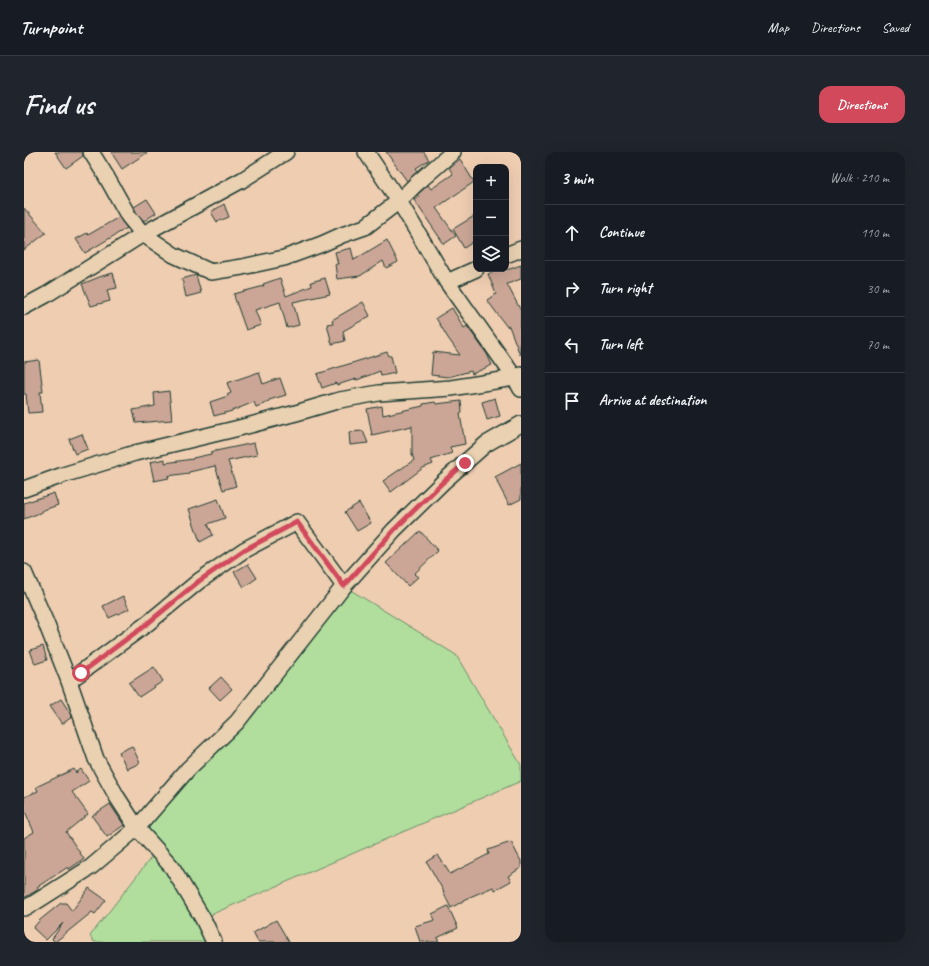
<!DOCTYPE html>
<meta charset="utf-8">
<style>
:root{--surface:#171b24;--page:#20242c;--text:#f1f3f6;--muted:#9ea1a6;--line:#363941;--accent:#d1495b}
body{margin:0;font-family:Caveat,sans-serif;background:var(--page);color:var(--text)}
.controls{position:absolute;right:12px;top:12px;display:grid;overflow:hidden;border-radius:8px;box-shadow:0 4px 16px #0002}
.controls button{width:36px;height:36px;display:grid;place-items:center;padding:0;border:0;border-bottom:1px solid var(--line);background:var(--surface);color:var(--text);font:20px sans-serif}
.stop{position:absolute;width:12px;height:12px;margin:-9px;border:3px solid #d1495b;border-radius:50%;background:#fff}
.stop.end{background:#d1495b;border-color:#fff;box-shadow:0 1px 4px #0008}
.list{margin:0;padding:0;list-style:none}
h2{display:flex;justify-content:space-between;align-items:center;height:52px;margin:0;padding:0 16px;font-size:17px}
h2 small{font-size:13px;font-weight:400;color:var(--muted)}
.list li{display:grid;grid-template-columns:26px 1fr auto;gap:12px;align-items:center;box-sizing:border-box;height:56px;padding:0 16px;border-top:1px solid var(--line)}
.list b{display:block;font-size:15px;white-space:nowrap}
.list em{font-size:13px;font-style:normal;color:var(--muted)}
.icon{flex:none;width:22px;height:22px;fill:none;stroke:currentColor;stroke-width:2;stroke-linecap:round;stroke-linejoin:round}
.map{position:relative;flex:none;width:497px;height:790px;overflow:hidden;border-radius:12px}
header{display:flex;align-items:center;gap:24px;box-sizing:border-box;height:56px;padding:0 20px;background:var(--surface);border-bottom:1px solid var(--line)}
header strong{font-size:19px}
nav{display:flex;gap:22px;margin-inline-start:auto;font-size:14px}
.intro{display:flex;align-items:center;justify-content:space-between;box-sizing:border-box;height:96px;padding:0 24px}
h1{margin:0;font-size:28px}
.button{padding:10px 18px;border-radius:12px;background:var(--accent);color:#fff;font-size:14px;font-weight:700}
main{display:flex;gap:24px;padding:0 24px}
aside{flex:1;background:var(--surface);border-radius:12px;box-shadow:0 4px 16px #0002}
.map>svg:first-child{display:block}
.green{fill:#b1de9d;stroke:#688e68}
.building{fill:#cba696;stroke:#1f3d34}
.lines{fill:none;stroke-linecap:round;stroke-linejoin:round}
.street-casing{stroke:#1f3d34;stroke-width:18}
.street{stroke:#e9d1b1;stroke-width:15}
.route{stroke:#d1495b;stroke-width:5}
</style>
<header>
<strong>Turnpoint</strong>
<nav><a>Map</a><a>Directions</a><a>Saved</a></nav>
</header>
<div class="intro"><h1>Find us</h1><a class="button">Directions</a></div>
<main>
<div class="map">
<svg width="497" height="790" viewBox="0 0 497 790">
<rect width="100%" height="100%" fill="#efcdb1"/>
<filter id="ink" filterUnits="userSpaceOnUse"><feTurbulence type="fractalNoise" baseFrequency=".025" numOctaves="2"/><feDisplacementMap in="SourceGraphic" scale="8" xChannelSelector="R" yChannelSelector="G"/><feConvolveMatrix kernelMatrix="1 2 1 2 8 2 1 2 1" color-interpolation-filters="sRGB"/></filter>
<g filter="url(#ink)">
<path class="green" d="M 320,434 L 432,503 L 497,613 L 497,629 L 179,766 L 190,790 L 70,790 L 66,784 L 133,698 L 113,676 Z"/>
<g class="building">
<path d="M 31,0 L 58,0 L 59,4 L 42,16 Z"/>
<path d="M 87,0 L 124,0 L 98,17 Z"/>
<path d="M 362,0 L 400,0 L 405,8 L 392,16 L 394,19 L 383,29 Z"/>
<path d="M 436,7 L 450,30 L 412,56 L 432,84 L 420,92 L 390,48 L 395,45 L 393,43 L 404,33 L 407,37 L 429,22 L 425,16 Z"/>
<path d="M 123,47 L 132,61 L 120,69 L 112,60 L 110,55 Z"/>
<path d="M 200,52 L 205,65 L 193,70 L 187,60 Z"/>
<path d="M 0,56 L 22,81 L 0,98 Z"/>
<path d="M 452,63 L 452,88 L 440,96 L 429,77 Z"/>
<path d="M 95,65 L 103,76 L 61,101 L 52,87 L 63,81 L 64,83 Z"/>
<path d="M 363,88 L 374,110 L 362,116 L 359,109 L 336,124 L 313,127 L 311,112 L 314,112 L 311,100 L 327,96 L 330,108 Z"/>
<path d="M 497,113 L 497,127 L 483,132 L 497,159 L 496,203 L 485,174 L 483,175 L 463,148 L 472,142 L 464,122 L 476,117 L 486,117 Z"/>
<path d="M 89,121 L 93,136 L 83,138 L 86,149 L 67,154 L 58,132 L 78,124 Z"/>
<path d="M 172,123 L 177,141 L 162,145 L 158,127 Z"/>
<path d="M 256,126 L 262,144 L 288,134 L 287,130 L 301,126 L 306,142 L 269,150 L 275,173 L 263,176 L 256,150 L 231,158 L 237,173 L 222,178 L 211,147 L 210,142 L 240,134 L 239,132 Z"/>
<path d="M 339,150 L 346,164 L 319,179 L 321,189 L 308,192 L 303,172 L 309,171 L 308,168 Z"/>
<path d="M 428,156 L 440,176 L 443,174 L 463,202 L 468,213 L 448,222 L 447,219 L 424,225 L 407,223 L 409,200 L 436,203 L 424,186 L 412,166 Z"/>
<path d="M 363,200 L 365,204 L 367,204 L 371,221 L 357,224 L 356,219 L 333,228 L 332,227 L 313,233 L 312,231 L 298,236 L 293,222 Z"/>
<path d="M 15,208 L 19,240 L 16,240 L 18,260 L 4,261 L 2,242 L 0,242 L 0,210 Z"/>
<path d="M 235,220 L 239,232 L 256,226 L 262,243 L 245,248 L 245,250 L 232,255 L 230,250 L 208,259 L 190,264 L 186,250 L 204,244 L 203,243 L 207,241 L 203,231 Z"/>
<path d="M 145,239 L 148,268 L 112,271 L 109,258 L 131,254 L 130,241 Z"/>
<path d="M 471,246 L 476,264 L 463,268 L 458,250 Z"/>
<path d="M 437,249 L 438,261 L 436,262 L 441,292 L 426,295 L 428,301 L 407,308 L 409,312 L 399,316 L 367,340 L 359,329 L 390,308 L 388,302 L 388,274 L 348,283 L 343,257 L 358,254 L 359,263 L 399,254 L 399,252 L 411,250 L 412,252 Z"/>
<path d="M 339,279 L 344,291 L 326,293 L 325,280 Z"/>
<path d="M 58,282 L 64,297 L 51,302 L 45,287 Z"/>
<path d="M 230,291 L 233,303 L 204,309 L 212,334 L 199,338 L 191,314 L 165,320 L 165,321 L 144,324 L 145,326 L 130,329 L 126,310 L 141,307 L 141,311 L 169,307 L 169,306 L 187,302 L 187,300 Z"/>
<path d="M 497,311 L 497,347 L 485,353 L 473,330 L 474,330 L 471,325 Z"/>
<path d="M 30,341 L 34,353 L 17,359 L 18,360 L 0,367 L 0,351 Z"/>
<path d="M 194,347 L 201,366 L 184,372 L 189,383 L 176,390 L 165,357 Z"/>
<path d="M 335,351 L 347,371 L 333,379 L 321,360 Z"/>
<path d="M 396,379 L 414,399 L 390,422 L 394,425 L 384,434 L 362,411 Z"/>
<path d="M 224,412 L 233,426 L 220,435 L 210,420 Z"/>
<path d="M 99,444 L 105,457 L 85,466 L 79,454 Z"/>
<path d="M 19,494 L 23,508 L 11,512 L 6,498 Z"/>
<path d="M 130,515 L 139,529 L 115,545 L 105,531 Z"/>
<path d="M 197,525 L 208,537 L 196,548 L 185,536 Z"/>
<path d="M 37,547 L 46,561 L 48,565 L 38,572 L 26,554 Z"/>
<path d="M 108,594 L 116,611 L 103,617 L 95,600 Z"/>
<path d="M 50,617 L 52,621 L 57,617 L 65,629 L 48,640 L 64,662 L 42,680 L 60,707 L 45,717 L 44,715 L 13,735 L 15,737 L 0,746 L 0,686 L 10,680 L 0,657 L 0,645 L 14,639 L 12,635 Z"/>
<path d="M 86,652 L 100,673 L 83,685 L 68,664 Z"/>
<path d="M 487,690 L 497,709 L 497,716 L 484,724 L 487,729 L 471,738 L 469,735 L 439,748 L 439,749 L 427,756 L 419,740 L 420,740 L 403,710 L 414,703 L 426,722 L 465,702 L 464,698 Z"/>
<path d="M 65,736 L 82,748 L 71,762 L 68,760 L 31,790 L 28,787 L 39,771 L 22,788 L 9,776 L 16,768 L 37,751 L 42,751 L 48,759 Z"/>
<path d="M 424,754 L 434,776 L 413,786 L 415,790 L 396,790 L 391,774 L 411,768 L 408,762 Z"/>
<path d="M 252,768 L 265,790 L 234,790 L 229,781 Z"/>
</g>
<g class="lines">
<g class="street-casing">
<g id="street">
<path d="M 67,0 L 82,24 L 105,65 L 119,82 L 150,103 L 187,120 L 218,115 L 260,106 L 298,92 L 318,83 L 341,75 L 375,49 L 392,32 L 429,0"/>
<path d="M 342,0 L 375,49 L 423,130 L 491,226 L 497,237"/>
<path d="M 482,103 L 497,97"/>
<path d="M 423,130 L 452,117"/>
<path d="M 0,155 L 22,143 L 119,82 L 218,28 L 262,0"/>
<path d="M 0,337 L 39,323 L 111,301 L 215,276 L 272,261 L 316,248 L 355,241 L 427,236 L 491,226 L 497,223"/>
<path d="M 0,420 L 22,471 L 45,529 L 72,607 L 93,645 L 113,676 L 148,715 L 179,767 L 190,790"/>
<path d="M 45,529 L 124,471 L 175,429 L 220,398 L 273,370 L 320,434"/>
<path d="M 0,756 L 7,753 L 67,715 L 113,676 L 164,617 L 213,570 L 320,434 L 370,378 L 419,330 L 462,292 L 497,272"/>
</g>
</g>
<use href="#street" class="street"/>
</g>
</g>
<g class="lines" filter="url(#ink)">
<path class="route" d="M 57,521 L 124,471 L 175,429 L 220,398 L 273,370 L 320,434 L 370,378 L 419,330 L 441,311"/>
</g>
</svg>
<div class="controls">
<button>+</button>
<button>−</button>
<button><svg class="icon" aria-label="layers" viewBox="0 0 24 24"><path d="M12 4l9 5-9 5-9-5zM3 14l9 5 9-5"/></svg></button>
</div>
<div class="stop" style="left:57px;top:521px"></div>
<div class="stop end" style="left:441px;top:311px"></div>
</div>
<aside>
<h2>3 min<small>Walk · 210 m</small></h2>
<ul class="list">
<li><svg class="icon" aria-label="ahead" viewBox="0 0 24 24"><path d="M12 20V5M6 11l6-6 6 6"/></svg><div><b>Continue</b></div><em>110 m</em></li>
<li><svg class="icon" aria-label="right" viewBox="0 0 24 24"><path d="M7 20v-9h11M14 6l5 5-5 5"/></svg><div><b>Turn right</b></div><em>30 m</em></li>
<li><svg class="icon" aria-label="left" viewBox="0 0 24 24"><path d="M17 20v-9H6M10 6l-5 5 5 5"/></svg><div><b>Turn left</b></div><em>70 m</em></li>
<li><svg class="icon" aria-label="arrive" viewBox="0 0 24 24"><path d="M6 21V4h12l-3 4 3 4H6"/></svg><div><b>Arrive at destination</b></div></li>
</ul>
</aside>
</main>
